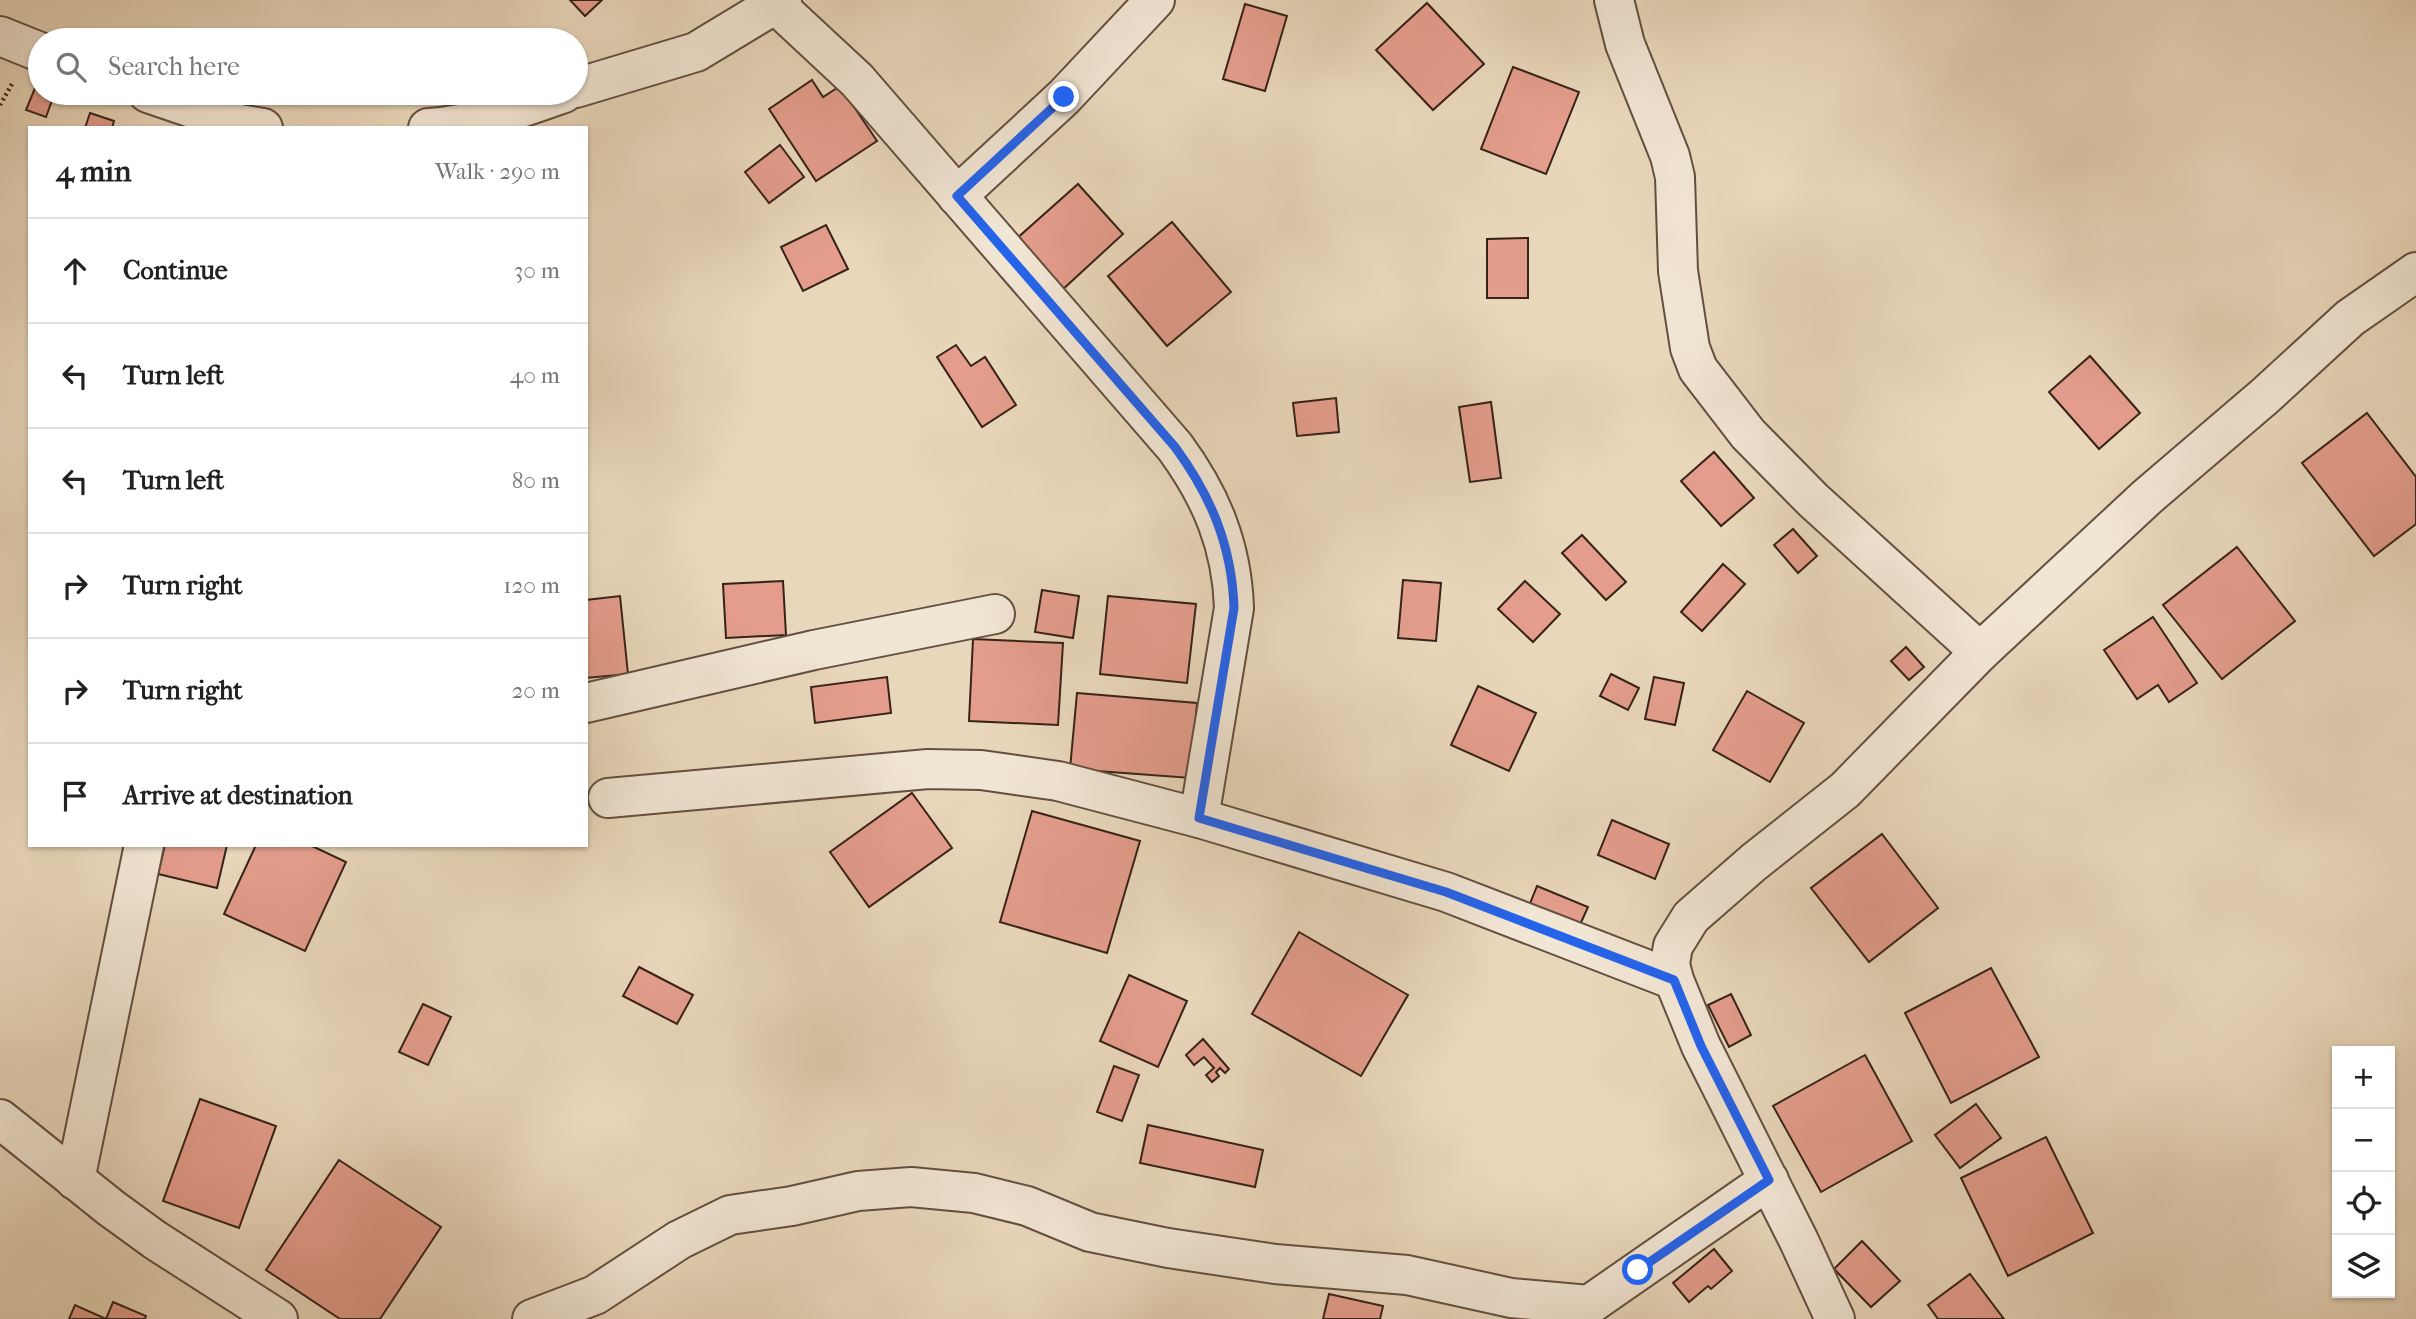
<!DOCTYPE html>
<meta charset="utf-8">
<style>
:root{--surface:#fff;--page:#f6f6f6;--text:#222;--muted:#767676;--line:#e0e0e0}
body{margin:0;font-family:"IM FELL French Canon",serif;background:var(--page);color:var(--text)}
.controls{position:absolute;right:21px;bottom:21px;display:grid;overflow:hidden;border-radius:0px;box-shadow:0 2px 5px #0004}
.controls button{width:63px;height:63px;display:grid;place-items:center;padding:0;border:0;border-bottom:2px solid var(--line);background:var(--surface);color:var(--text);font:35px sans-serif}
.stop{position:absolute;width:21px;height:21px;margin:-16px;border:5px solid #2563eb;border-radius:50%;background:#fff}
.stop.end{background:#2563eb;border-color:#fff;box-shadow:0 2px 7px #0008}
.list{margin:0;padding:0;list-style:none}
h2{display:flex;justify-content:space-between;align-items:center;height:91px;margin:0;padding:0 28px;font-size:30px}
h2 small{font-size:23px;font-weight:400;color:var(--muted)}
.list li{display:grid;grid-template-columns:46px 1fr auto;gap:21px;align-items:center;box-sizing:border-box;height:105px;padding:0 28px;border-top:2px solid var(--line)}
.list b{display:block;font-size:26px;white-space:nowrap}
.list em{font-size:23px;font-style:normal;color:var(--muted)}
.icon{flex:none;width:38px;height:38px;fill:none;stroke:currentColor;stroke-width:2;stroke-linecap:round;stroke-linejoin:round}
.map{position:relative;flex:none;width:2416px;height:1319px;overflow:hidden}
.search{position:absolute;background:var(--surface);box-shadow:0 2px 5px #0004;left:28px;top:28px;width:560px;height:77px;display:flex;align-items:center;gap:18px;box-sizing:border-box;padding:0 24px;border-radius:38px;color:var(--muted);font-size:26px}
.panel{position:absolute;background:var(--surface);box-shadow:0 2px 5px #0004;left:28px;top:126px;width:560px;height:721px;border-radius:0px}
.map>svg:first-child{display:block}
.building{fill:#e49d8c;stroke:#362217;stroke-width:2}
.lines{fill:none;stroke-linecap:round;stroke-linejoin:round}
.minor-casing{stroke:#634f40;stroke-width:42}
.path{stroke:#362217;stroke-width:4.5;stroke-dasharray:2 3.5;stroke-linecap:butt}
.minor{stroke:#f1e5d3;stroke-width:38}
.route{stroke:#2563eb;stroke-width:9}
</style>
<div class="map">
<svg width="2416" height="1319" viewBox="0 0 2416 1319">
<rect width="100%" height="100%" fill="#e9d7bb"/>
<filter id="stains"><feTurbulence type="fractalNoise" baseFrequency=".00286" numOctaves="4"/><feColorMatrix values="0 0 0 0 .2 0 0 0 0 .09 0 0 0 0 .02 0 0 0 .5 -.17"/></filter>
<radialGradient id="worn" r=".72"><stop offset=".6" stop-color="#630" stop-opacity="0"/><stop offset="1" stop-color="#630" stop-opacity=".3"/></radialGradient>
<g class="building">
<path d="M 570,0 L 602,0 L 585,16 Z"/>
<path d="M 1427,3 L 1484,64 L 1433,110 L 1376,50 Z"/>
<path d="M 1245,4 L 1287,16 L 1265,91 L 1223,79 Z"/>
<path d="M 1513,67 L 1579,92 L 1546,174 L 1481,149 Z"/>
<path d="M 812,80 L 823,97 L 840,86 L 877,141 L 816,181 L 769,109 Z"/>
<path d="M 35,88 L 40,90 L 40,93 L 54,95 L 46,117 L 26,110 Z"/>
<path d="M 90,113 L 114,121 L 112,128 L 85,128 Z"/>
<path d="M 780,145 L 804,177 L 769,203 L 745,172 Z"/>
<path d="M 1078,184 L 1123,234 L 1061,291 L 1015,240 Z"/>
<path d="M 1172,222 L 1231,292 L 1167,346 L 1108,276 Z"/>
<path d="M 826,225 L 848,269 L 803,291 L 781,247 Z"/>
<path d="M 1528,238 L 1528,298 L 1487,298 L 1487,239 Z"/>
<path d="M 956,345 L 971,366 L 985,357 L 1016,405 L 982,427 L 937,357 Z"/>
<path d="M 2090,356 L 2140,413 L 2099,449 L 2049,392 Z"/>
<path d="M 1336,398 L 1339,432 L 1297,436 L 1293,403 Z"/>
<path d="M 1491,402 L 1501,478 L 1470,482 L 1459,407 Z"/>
<path d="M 2367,413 L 2416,477 L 2416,524 L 2374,556 L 2302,463 Z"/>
<path d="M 1714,452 L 1754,498 L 1721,526 L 1681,481 Z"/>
<path d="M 1793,529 L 1817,556 L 1798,573 L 1774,545 Z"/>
<path d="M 1582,535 L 1626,582 L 1606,600 L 1562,553 Z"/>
<path d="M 2237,547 L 2295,621 L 2222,679 L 2163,605 Z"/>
<path d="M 1723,564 L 1745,584 L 1702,631 L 1681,612 Z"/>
<path d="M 1403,580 L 1441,583 L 1436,641 L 1398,638 Z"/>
<path d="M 783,581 L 786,635 L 726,638 L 723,584 Z"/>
<path d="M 1525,581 L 1560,614 L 1533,642 L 1498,609 Z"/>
<path d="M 1042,590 L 1079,596 L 1073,638 L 1035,632 Z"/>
<path d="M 620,596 L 628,674 L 586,678 L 586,600 Z"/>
<path d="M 1108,596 L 1196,604 L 1187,683 L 1100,674 Z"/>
<path d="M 2153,617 L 2197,683 L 2169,702 L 2158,685 L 2137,699 L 2104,650 Z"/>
<path d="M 973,639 L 1063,643 L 1058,725 L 969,721 Z"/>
<path d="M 1906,647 L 1924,667 L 1909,680 L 1891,661 Z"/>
<path d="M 1611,674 L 1639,688 L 1628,710 L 1600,696 Z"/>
<path d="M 887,677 L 891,713 L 815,723 L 811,687 Z"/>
<path d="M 1654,677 L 1684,683 L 1675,725 L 1645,719 Z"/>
<path d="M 1478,686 L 1536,713 L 1509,771 L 1451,745 Z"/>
<path d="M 1747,691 L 1804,723 L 1770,782 L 1713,750 Z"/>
<path d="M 1077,693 L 1197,703 L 1191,778 L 1070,769 Z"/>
<path d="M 912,793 L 952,848 L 869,907 L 830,852 Z"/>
<path d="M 1032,811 L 1140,841 L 1107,953 L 1000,922 Z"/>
<path d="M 1612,820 L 1669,844 L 1655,879 L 1598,855 Z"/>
<path d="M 1882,834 L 1938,908 L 1869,962 L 1811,888 Z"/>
<path d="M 165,845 L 227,845 L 217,888 L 158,874 Z"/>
<path d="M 256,845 L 310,845 L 346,862 L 305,951 L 224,914 Z"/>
<path d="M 1537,886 L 1588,907 L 1579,927 L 1529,906 Z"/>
<path d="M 1299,932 L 1408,995 L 1361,1076 L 1252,1014 Z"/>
<path d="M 639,967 L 693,995 L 677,1024 L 623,996 Z"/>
<path d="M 1991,968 L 2039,1057 L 1951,1103 L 1905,1013 Z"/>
<path d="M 1129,975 L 1187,1001 L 1158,1067 L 1100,1041 Z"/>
<path d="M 1731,994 L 1751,1035 L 1729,1047 L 1708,1005 Z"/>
<path d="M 423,1004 L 451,1017 L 428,1065 L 399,1052 Z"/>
<path d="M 1203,1039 L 1229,1069 L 1225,1073 L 1220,1068 L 1216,1072 L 1219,1076 L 1212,1082 L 1206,1075 L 1214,1068 L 1204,1057 L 1194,1065 L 1186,1055 Z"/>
<path d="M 1865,1055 L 1912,1141 L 1821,1192 L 1773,1106 Z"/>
<path d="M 1114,1066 L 1139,1075 L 1122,1121 L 1097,1112 Z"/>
<path d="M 200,1099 L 276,1126 L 239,1228 L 163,1201 Z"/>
<path d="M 1976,1104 L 2001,1138 L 1960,1168 L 1935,1135 Z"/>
<path d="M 1148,1125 L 1263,1150 L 1255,1187 L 1140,1163 Z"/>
<path d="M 2046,1137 L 2093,1233 L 2008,1276 L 1961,1178 Z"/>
<path d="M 339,1160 L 441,1227 L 380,1319 L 340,1319 L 266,1270 Z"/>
<path d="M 1862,1241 L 1900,1281 L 1871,1307 L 1834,1269 Z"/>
<path d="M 1714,1249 L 1732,1271 L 1711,1289 L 1708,1286 L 1689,1302 L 1673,1283 Z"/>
<path d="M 1970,1274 L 2004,1319 L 1938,1319 L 1928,1305 Z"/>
<path d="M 1329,1294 L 1383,1306 L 1380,1319 L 1323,1319 Z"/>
<path d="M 113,1302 L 146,1316 L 145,1319 L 69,1319 L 75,1305 L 106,1319 Z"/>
</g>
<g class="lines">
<g class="minor-casing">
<g id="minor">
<path d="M 771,0 L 857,80 L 1175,447 C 1211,496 1232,546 1234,608 L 1199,818"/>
<path d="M 1614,0 L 1625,44 L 1670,156 L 1675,177 L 1678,271 L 1690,348 L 1698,369 L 1748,434 L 1813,500 L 1980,652"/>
<path d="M 0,36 L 40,52"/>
<path d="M 576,88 L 696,52 L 782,0"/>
<path d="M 148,93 L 239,124 L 263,128"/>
<path d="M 428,128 C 476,125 519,109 564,93"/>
<path d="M 957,196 L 1064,97 L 1155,0"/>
<path d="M 586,703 L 814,650 L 995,614"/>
<path d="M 608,798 L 928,769 L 981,770 L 1058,781 L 1199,818 L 1446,892 L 1674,980"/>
<path d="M 0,1119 L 111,1208 L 155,1240 L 278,1319"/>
<path d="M 75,1180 L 144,845"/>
<path d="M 532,1319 L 595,1295 L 679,1240 L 730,1215 L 792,1206 L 858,1191 L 911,1187 L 974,1193 L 1027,1206 L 1090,1232 L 1168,1248 L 1275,1264 L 1407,1275 L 1511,1298 L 1589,1305 L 1769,1180"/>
<path d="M 1835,1319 L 1799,1241 L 1701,1046 L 1674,980 L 1670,964 L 1673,946 L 1691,917 L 1754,862 L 1845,790 L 1980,652 L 2147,497 L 2265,396 L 2350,318 L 2416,272"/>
</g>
</g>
<path class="path" d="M 0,105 L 12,84"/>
<use href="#minor" class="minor"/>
</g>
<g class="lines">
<path class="route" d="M 1064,97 L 957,196 L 1175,447 C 1211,496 1232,546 1234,608 L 1199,818 L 1446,892 L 1674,980 L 1701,1046 L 1769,1180 L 1638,1270"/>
</g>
<rect width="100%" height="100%" filter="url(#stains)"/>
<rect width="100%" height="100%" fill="url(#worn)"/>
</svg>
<div class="controls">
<button>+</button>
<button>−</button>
<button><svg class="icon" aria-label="locate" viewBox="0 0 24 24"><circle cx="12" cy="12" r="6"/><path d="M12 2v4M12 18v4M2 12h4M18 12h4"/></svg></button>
<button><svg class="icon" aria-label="layers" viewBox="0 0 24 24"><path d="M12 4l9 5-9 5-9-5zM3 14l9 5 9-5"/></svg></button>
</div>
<div class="stop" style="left:1638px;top:1270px"></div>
<div class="stop end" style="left:1064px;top:97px"></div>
<div class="search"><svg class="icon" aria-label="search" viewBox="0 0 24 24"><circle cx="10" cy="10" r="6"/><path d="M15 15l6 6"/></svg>Search here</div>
<section class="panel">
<h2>4 min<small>Walk · 290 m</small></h2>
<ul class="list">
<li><svg class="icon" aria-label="ahead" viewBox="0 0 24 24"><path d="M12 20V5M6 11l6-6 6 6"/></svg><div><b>Continue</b></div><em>30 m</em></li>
<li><svg class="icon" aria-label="left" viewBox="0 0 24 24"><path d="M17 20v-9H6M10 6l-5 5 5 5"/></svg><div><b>Turn left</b></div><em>40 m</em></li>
<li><svg class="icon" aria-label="left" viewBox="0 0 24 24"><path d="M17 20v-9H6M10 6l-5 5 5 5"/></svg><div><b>Turn left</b></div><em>80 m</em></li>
<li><svg class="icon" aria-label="right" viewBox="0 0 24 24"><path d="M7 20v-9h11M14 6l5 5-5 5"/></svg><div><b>Turn right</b></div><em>120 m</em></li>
<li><svg class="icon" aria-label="right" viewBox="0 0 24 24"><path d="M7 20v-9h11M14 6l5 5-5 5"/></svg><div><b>Turn right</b></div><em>20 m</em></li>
<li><svg class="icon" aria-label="arrive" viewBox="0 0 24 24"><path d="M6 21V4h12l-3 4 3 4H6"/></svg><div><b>Arrive at destination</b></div></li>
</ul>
</section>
</div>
